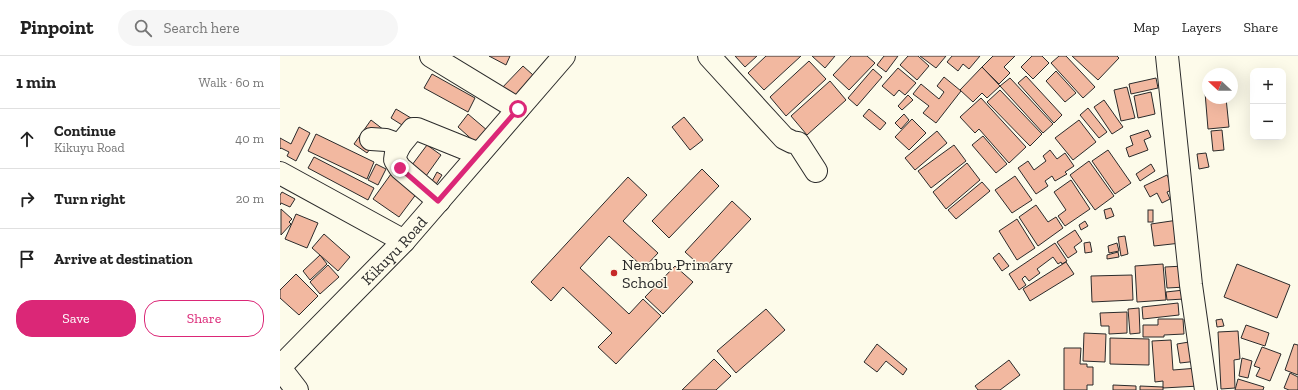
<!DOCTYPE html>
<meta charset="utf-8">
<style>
:root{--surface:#fff;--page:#f6f6f6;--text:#222;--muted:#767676;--line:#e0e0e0;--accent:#db2777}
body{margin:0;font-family:"Zilla Slab",serif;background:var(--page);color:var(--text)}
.controls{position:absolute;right:12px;top:12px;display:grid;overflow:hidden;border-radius:8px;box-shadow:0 4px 16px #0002}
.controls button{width:36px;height:36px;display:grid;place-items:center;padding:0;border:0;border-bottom:1px solid var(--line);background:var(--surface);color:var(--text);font:20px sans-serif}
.compass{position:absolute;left:922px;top:12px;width:36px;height:36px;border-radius:50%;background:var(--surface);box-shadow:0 4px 16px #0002;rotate:292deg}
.stop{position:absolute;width:12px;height:12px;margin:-9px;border:3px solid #db2777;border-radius:50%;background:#fff}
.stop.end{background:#db2777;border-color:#fff;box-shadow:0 1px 4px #0008}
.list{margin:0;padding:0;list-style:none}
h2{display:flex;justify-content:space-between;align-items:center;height:52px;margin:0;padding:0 16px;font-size:17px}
h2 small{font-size:13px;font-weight:400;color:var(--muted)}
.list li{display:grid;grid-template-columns:26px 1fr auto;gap:12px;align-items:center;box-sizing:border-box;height:60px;padding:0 16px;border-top:1px solid var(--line)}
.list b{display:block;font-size:15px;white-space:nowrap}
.list p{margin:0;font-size:13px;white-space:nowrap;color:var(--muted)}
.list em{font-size:13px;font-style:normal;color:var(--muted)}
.actions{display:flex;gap:8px;padding:12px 16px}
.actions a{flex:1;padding:9px 0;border:1px solid var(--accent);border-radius:16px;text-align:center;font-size:14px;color:var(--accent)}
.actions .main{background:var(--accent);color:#fff}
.icon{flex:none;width:22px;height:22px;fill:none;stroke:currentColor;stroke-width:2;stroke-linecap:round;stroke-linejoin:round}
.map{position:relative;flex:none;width:1018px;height:334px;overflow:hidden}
header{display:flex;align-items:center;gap:24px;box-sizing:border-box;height:56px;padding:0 20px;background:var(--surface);border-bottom:1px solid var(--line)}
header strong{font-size:19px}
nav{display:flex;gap:22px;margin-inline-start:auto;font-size:14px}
.search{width:280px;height:36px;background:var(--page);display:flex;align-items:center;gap:10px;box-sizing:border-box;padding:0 14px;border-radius:22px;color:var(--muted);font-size:15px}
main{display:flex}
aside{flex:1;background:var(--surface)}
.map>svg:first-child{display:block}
.building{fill:#f2b8a0;stroke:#2b2b2b}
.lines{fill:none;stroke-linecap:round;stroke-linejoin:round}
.minor-casing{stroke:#2b2b2b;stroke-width:24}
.major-casing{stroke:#2b2b2b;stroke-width:24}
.minor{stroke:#fdfbea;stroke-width:22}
.major{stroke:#fdfbea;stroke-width:22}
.route{stroke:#db2777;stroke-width:5}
.poi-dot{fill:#c62828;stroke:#fdfbea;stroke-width:1.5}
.labels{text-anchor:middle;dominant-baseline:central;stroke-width:3;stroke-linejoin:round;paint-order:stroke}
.street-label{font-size:16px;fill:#2b2b2b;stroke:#fdfbea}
.poi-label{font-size:16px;fill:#2b2b2b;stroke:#fdfbea;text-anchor:start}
</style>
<header>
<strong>Pinpoint</strong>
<div class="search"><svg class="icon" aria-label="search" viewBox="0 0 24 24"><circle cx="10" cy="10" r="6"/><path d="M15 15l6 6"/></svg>Search here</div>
<nav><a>Map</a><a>Layers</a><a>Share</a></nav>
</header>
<main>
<aside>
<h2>1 min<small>Walk · 60 m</small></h2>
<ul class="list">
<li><svg class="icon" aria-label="ahead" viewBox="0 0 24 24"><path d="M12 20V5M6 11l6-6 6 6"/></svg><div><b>Continue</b><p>Kikuyu Road</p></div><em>40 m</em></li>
<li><svg class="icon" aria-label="right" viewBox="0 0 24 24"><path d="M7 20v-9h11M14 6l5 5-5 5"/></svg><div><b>Turn right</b></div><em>20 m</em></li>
<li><svg class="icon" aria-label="arrive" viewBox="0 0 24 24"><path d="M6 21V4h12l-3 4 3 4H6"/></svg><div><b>Arrive at destination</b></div></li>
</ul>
<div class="actions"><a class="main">Save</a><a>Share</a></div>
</aside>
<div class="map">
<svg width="1018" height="334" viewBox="0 0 1018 334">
<rect width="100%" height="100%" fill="#fdfbea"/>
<g class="building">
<path d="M 209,0 L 230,0 L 226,9 Z"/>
<path d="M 455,0 L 477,0 L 465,11 Z"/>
<path d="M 486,0 L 521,0 L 484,34 L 468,17 Z"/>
<path d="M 532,0 L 555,0 L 545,12 Z"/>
<path d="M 571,0 L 587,0 L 595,7 L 569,34 L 553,19 Z"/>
<path d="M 604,0 L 618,0 L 606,16 L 597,9 Z"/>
<path d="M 628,0 L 638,0 L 649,10 L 637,24 L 620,9 Z"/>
<path d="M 640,0 L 666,0 L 656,12 Z"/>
<path d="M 672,0 L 700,0 L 689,13 L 683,8 L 678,15 L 667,6 Z"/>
<path d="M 713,0 L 735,0 L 724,11 L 730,17 L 719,28 L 702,11 Z"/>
<path d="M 752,0 L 762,0 L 769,7 L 753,23 L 741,11 Z"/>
<path d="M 779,0 L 786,0 L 815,31 L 803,42 L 771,7 Z"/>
<path d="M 792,0 L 837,0 L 839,2 L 818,24 Z"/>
<path d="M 529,5 L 546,23 L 506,60 L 490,41 Z"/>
<path d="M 243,10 L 253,19 L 230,45 L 219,35 Z"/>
<path d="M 702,11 L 720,30 L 707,42 L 702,37 L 693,46 L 680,34 Z"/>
<path d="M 618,12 L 636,27 L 625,39 L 619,34 L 614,40 L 602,30 Z"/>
<path d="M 593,13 L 602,21 L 577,50 L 568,42 Z"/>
<path d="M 776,15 L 796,37 L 785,46 L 766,25 Z"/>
<path d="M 152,18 L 195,42 L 188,56 L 144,32 Z"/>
<path d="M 746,20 L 782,59 L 774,67 L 738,27 Z"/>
<path d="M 664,21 L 681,35 L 656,67 L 643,57 L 649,50 L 633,38 L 641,28 L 659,43 L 664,36 L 657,30 Z"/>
<path d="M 730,22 L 773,68 L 763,77 L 720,30 Z"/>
<path d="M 876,22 L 878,32 L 851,38 L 849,28 Z"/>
<path d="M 924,24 L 928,24 L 928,42 L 946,42 L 949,71 L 928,73 Z"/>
<path d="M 550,25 L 566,44 L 527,79 L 511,60 Z"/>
<path d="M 847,31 L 855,62 L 841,65 L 834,34 Z"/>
<path d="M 720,34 L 762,78 L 750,90 L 707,46 Z"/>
<path d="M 871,36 L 875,58 L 858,62 L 854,40 Z"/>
<path d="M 628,39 L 633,44 L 622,54 L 618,50 Z"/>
<path d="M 701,42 L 746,91 L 729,107 L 699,73 L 695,77 L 680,61 Z"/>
<path d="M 824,44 L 843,71 L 832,78 L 814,51 Z"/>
<path d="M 808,52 L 827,76 L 819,82 L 800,59 Z"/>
<path d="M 116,53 L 136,65 L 130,74 L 111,62 Z"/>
<path d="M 589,53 L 606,67 L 600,74 L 583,60 Z"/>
<path d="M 188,58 L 208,75 L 197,88 L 178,71 Z"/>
<path d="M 624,58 L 629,64 L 621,73 L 615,67 Z"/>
<path d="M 404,61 L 423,84 L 410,94 L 392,71 Z"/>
<path d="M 632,63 L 646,77 L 629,94 L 615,81 Z"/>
<path d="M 91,64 L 104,74 L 87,97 L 74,88 Z"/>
<path d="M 799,64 L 816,86 L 793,104 L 775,82 Z"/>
<path d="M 19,71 L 30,77 L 16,105 L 7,100 L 9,96 L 1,92 L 0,93 L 0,82 L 11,88 Z"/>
<path d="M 868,74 L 871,81 L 864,84 L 868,94 L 849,101 L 846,92 L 853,89 L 850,80 Z"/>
<path d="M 942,74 L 944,94 L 933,95 L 931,75 Z"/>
<path d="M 657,75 L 667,87 L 635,114 L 625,102 Z"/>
<path d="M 36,78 L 94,106 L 87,123 L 28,95 Z"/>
<path d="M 703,80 L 727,108 L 716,117 L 692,89 Z"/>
<path d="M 147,89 L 161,99 L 146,120 L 132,109 Z"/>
<path d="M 674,89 L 686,105 L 651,132 L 638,115 Z"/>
<path d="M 770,94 L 777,103 L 785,97 L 794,110 L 785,116 L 787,118 L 775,125 L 772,120 L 765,125 L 768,130 L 756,138 L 738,112 L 748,105 L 754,114 L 766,105 L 763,100 Z"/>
<path d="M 828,94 L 851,127 L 835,138 L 812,105 Z"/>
<path d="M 926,97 L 929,111 L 919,113 L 917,98 Z"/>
<path d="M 34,101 L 94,132 L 88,144 L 28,112 Z"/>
<path d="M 809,105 L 834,140 L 815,154 L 790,119 Z"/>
<path d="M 687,107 L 700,124 L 666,153 L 653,136 Z"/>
<path d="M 96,108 L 106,113 L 98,129 L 88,124 Z"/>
<path d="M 871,108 L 875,115 L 860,125 L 856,118 Z"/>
<path d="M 422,113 L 439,130 L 389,182 L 372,165 Z"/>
<path d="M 157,116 L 162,119 L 155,130 L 151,127 Z"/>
<path d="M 111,118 L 137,137 L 119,161 L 93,143 Z"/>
<path d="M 887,119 L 894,133 L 887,136 L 890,143 L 882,147 L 877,137 L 870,141 L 864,130 Z"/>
<path d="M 735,120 L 752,144 L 732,157 L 715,134 Z"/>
<path d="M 348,121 L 367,139 L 343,165 L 378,197 L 364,212 L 329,180 L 300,212 L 349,258 L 363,243 L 381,260 L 336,308 L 318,291 L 332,277 L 283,231 L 271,245 L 251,226 Z"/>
<path d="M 791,124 L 810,153 L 785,170 L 778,160 L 786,154 L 774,136 Z"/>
<path d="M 702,126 L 710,135 L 676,163 L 668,154 Z"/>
<path d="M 2,136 L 15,143 L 10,151 L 1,147 L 0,149 L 0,139 Z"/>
<path d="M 452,145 L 471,163 L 424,213 L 405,196 Z"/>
<path d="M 756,149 L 768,166 L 776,161 L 783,172 L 758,190 L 739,161 Z"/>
<path d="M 831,152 L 834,160 L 826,163 L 824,154 Z"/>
<path d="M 1,153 L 12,163 L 9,166 L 11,168 L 1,179 Z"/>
<rect x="868" y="154" width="5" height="12"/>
<path d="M 16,158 L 38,167 L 27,192 L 5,183 Z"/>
<path d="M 737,163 L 755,192 L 737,204 L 719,175 Z"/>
<path d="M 898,164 L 901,187 L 874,190 L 871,168 Z"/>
<path d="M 805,165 L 808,170 L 801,174 L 799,169 Z"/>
<path d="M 795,174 L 802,185 L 794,191 L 797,196 L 788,202 L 777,186 Z"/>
<path d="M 44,178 L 70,201 L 58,215 L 32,192 Z"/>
<path d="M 845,180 L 848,198 L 841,200 L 838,181 Z"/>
<path d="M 810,186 L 812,196 L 805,197 L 804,187 Z"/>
<path d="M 775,187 L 787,205 L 782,208 L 781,206 L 778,208 L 773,201 L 757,213 L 760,217 L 749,225 L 745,220 L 742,223 L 746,229 L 739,234 L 729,218 Z"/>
<path d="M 837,187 L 839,195 L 829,197 L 828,190 Z"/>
<path d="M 838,196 L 839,201 L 827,203 L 827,199 Z"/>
<path d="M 719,197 L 729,210 L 722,215 L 713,202 Z"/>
<path d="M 40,199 L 47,208 L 30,224 L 23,215 Z"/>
<path d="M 786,206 L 794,218 L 750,245 L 743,233 Z"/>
<path d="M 883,208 L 886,244 L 857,246 L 855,210 Z"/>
<path d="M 957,208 L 1010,229 L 997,262 L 944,241 Z"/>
<path d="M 48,209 L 59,221 L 40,238 L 30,226 Z"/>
<path d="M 395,210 L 413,226 L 383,258 L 365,241 Z"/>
<path d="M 904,210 L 906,231 L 887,232 L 885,211 Z"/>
<path d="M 16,218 L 38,240 L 19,259 L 0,242 L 0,234 Z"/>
<path d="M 852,219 L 853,244 L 812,246 L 811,220 Z"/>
<path d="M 904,234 L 904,243 L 887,244 L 886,236 Z"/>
<path d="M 898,247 L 899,259 L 863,263 L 862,251 Z"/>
<path d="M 859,252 L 860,277 L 850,278 L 848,253 Z"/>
<path d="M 486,253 L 505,274 L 456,317 L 437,295 Z"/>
<path d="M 847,256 L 847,277 L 829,278 L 829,270 L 821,270 L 820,257 Z"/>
<path d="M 878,263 L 903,263 L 904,278 L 884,279 L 884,281 L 863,281 L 863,269 L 878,269 Z"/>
<path d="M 942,263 L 944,270 L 937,271 L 936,264 Z"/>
<path d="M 966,269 L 989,277 L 985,290 L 961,282 Z"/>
<path d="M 958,275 L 960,303 L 954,304 L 955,332 L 941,333 L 938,276 Z"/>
<path d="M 804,277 L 826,278 L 825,306 L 803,305 Z"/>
<path d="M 830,282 L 869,283 L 869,309 L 830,308 Z"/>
<path d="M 891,284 L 893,314 L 918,312 L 919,330 L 883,332 L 883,325 L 875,326 L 872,285 Z"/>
<path d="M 915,285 L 918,305 L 900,307 L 897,288 Z"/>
<path d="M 597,288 L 627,313 L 623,319 L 606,305 L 597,316 L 584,306 Z"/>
<path d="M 1014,288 L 1018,289 L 1018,319 L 1005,314 Z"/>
<path d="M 982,291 L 1001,298 L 990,325 L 976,320 L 980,312 L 974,310 Z"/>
<path d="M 784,292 L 801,292 L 800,308 L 807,308 L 807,311 L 813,311 L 813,329 L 807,329 L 807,334 L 784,334 Z"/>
<path d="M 962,302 L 972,305 L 968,322 L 959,320 Z"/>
<path d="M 434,303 L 451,320 L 436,334 L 402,334 Z"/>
<path d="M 729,304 L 740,319 L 720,334 L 698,334 L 695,330 Z"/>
<path d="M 1010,317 L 1018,321 L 1018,334 L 1009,334 L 1004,332 Z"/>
<path d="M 958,323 L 984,331 L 983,334 L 955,334 Z"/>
<path d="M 833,329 L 856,330 L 856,334 L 833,334 Z"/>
<path d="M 860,330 L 883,331 L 883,334 L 860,334 Z"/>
</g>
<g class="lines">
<g class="minor-casing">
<g id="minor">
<path d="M 151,0 L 238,53"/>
<path d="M 429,0 L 504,82 L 512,86 L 518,87 L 536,115"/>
<path d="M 887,0 L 911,229 L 926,334"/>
<path d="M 91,83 L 106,84 L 120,89"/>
<path d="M 0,117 L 124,185"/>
<path d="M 159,145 L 120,112 L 115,104 L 116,97 L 120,89 L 133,73 L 137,73 L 199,98"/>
<path d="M 0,312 L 17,334"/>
</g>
</g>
<g class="major-casing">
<g id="major">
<path id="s1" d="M 0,311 L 124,185 L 284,0"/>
</g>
</g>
<use href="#minor" class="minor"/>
<use href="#major" class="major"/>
</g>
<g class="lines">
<path class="route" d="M 120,112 L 158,145 L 238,53"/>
</g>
<circle class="poi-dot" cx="334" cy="217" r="4"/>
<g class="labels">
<g class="street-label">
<text stroke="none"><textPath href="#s1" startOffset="163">Kikuyu Road</textPath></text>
</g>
<g class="poi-label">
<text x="342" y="208">Nembu Primary<tspan x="342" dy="18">School</tspan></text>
</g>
</g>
</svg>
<div class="controls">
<button>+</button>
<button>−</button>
</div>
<svg class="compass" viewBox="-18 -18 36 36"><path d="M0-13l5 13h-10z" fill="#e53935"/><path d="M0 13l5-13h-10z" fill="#767676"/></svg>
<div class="stop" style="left:238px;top:53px"></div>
<div class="stop end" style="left:120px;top:112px"></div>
</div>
</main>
